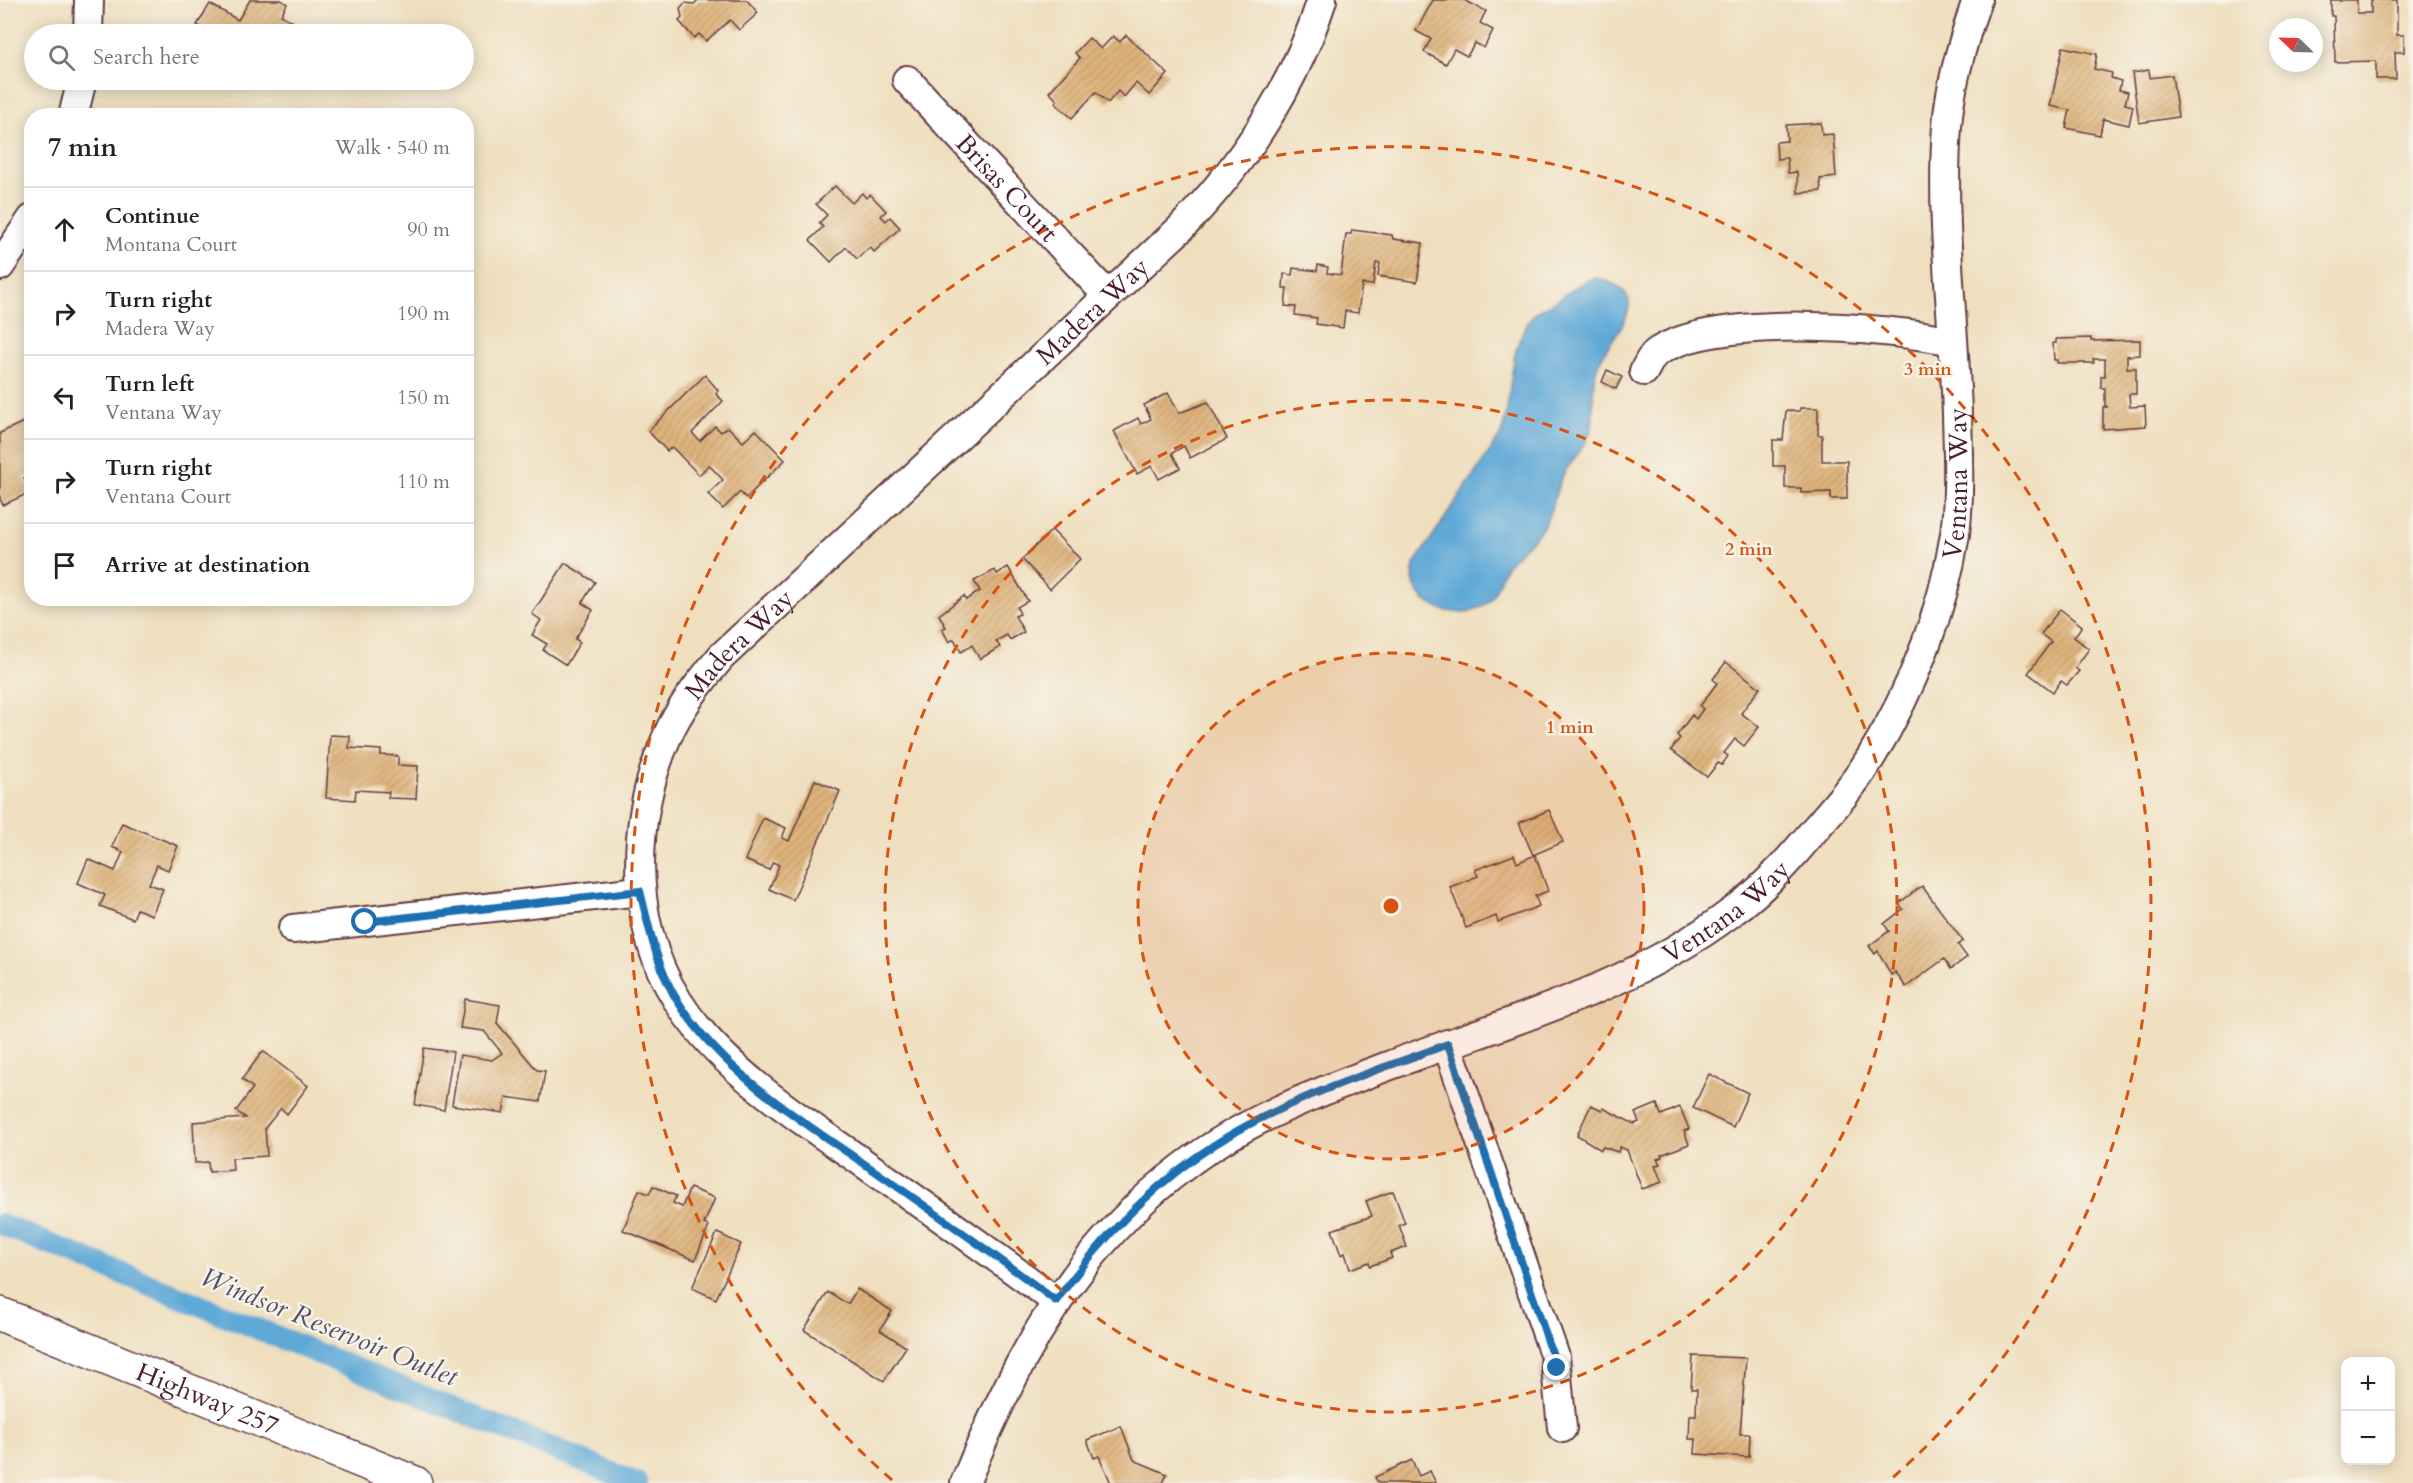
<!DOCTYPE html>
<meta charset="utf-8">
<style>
:root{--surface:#fff;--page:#f2f2f2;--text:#222;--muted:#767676;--line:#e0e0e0}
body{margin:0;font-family:Cardo,serif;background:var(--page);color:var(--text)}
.controls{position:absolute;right:18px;bottom:18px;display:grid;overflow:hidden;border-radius:12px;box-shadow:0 3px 15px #0003}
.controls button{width:54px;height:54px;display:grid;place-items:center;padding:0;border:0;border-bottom:2px solid var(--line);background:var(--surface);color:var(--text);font:30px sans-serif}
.compass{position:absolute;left:2269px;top:18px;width:54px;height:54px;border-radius:50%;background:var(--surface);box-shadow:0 3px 15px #0003;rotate:293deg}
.stop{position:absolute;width:18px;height:18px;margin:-14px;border:4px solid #1f6fb2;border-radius:50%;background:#fff}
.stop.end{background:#1f6fb2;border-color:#fff;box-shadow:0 2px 6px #0008}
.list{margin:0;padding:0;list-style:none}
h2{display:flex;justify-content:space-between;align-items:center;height:78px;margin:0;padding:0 24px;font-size:26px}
h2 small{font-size:20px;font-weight:400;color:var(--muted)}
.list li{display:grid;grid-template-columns:39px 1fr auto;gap:18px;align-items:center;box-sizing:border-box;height:84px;padding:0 24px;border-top:2px solid var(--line)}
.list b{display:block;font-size:22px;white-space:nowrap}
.list p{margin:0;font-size:20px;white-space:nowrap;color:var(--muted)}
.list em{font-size:20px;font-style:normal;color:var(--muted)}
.icon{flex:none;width:33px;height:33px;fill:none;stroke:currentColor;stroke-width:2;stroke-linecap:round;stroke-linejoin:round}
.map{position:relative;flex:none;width:2413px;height:1483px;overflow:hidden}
.search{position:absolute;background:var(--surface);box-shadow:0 3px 15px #0003;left:24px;top:24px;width:450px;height:66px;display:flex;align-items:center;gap:15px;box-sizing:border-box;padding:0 21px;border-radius:33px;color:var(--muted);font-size:22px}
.panel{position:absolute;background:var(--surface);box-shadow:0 3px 15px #0003;left:24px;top:108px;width:450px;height:498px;border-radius:24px}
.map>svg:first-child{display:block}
.water{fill:#5ea9d7;stroke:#546481;stroke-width:1.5}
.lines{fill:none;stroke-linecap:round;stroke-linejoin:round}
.canal{stroke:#5ea9d7;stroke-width:22}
.building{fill:url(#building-hatch)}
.minor-casing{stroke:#633c41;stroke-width:32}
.major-casing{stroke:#633c41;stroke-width:36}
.minor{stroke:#fff;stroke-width:28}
.major{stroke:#fff;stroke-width:33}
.route{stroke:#1f6fb2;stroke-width:8}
.ring{fill:none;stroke:#d8530f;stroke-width:3;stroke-dasharray:10 8}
.labels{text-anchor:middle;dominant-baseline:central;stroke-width:5;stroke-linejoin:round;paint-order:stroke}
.street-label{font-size:26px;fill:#4a1f2b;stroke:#f7f3e8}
.water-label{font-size:27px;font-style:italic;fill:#514f67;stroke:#f7f3e8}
.centre{fill:#d8530f;stroke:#f7f3e8;stroke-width:3}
.ring-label{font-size:18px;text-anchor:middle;font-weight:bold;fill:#d8530f;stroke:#f7f3e8;stroke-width:5;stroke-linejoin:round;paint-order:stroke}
</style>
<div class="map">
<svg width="2413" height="1483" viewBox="0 0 2413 1483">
<defs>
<pattern id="building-hatch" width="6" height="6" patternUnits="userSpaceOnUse" patternTransform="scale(1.5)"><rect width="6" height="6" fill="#deb47c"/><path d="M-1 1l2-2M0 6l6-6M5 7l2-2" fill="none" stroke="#c09a6b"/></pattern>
</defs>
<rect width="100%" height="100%" fill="#f7f3e8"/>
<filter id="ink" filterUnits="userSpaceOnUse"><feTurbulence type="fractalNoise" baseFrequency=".0167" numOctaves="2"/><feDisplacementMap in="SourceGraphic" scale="12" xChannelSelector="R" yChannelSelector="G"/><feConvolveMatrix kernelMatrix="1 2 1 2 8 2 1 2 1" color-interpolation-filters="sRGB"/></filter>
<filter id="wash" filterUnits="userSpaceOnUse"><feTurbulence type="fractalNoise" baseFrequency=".008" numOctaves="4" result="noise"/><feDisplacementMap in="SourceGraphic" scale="24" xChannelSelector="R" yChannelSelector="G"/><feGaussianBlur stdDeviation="1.35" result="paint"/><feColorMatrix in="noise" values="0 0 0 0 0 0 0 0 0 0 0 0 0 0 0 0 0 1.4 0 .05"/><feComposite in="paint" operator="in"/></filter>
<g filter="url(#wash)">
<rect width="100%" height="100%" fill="#efdfbf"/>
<path class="water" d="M 1596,278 C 1663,295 1610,333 1597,367 C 1590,386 1595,407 1592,426 C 1588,445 1573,458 1564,473 C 1554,490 1554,512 1542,528 C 1532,543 1515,553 1505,568 C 1500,577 1498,588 1492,597 C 1477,617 1444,616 1426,601 C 1414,591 1411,578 1414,564 L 1500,436 C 1515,399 1505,348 1533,316 C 1538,310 1548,305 1556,301 C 1569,292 1580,282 1596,278 Z"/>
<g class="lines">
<path class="canal" d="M 0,1224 L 637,1483"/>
</g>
<g id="blocks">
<g class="building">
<path d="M 250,0 L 281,0 L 287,4 L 281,15 L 293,22 L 286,34 L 213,34 L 197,25 L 210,4 L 238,20 Z"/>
<path d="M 698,0 L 747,0 L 758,13 L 739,30 L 730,20 L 706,41 L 699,34 L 694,38 L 679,21 L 682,18 L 680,8 L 685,3 L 694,4 Z"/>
<path d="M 1433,0 L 1464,0 L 1486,11 L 1480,23 L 1493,30 L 1484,48 L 1475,43 L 1467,56 L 1454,49 L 1446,64 L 1424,52 L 1431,39 L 1416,31 Z"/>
<path d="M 2331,0 L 2357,0 L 2357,13 L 2371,13 L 2371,0 L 2397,0 L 2397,35 L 2404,35 L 2404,52 L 2395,52 L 2396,79 L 2376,79 L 2376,61 L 2335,62 L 2334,16 L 2331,16 Z"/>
<path d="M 1126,35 L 1168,74 L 1149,95 L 1136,83 L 1124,97 L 1118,91 L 1108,103 L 1096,92 L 1072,118 L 1055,103 L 1057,100 L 1049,92 L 1080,58 L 1075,53 L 1089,38 L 1101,49 L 1113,36 L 1120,42 Z"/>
<path d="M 2063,47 L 2097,54 L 2094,69 L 2112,73 L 2111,78 L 2121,81 L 2119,90 L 2128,92 L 2125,104 L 2133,106 L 2129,125 L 2103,119 L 2100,135 L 2066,128 L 2070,110 L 2050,106 Z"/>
<path d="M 2149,70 L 2150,78 L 2172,75 L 2178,117 L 2139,123 L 2132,73 Z"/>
<path d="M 1821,123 L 1822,135 L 1833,134 L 1836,177 L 1820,179 L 1821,191 L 1798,193 L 1797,172 L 1788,173 L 1787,158 L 1777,159 L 1776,142 L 1787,141 L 1786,125 Z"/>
<path d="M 835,186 L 852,203 L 862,193 L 866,198 L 870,194 L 886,211 L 881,216 L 886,221 L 890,217 L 900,228 L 874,252 L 870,247 L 857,259 L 846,247 L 831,262 L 810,240 L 823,227 L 819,223 L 827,215 L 816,204 Z"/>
<path d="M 1352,230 L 1392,235 L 1393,239 L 1423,243 L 1417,282 L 1378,276 L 1380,263 L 1376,263 L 1373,285 L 1362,284 L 1358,313 L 1345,311 L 1343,328 L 1316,324 L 1317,318 L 1295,315 L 1296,307 L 1285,306 L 1287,288 L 1283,288 L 1284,274 L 1292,275 L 1293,268 L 1317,271 L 1318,265 L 1328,267 L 1327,273 L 1341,275 L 1346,234 L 1351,234 Z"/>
<path d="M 2091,338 L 2091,341 L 2140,340 L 2140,355 L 2127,356 L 2127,368 L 2136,368 L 2136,394 L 2129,394 L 2130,407 L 2145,406 L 2146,426 L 2103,429 L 2103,407 L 2108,407 L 2105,406 L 2105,388 L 2101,388 L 2101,376 L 2105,376 L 2105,359 L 2093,359 L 2094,363 L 2057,363 L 2057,360 L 2054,360 L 2053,343 L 2056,343 L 2056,339 Z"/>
<path d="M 1607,370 L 1622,377 L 1616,389 L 1602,382 Z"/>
<path d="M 705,375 L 718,390 L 716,394 L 723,401 L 692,433 L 700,441 L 715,426 L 721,432 L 728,427 L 743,442 L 756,430 L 785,460 L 746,498 L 740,492 L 723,509 L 708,494 L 723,480 L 709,465 L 699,475 L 672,447 L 667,451 L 648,431 Z"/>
<path d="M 1168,393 L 1179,413 L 1208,402 L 1227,439 L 1190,458 L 1184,446 L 1172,453 L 1180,468 L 1159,479 L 1152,466 L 1137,474 L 1114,431 L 1138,418 L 1141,424 L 1151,419 L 1144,405 Z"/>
<path d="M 1800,408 L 1818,408 L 1818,435 L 1822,435 L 1822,461 L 1847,461 L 1847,499 L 1831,499 L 1831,492 L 1801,493 L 1801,488 L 1785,488 L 1785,466 L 1773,466 L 1773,440 L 1783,440 L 1786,411 L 1800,411 Z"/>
<path d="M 32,418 L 32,474 L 24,478 L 31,492 L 3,505 L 0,499 L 0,433 Z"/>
<path d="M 1052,530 L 1080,559 L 1050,589 L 1022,559 Z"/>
<path d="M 565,563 L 595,582 L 582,603 L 593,610 L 575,639 L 580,642 L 566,665 L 543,650 L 547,644 L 532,635 L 541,620 L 532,614 Z"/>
<path d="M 1008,567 L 1028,601 L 1017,607 L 1020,614 L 1015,616 L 1024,632 L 1010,640 L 1007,635 L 996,641 L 1000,647 L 980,659 L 972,645 L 961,652 L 954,639 L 949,642 L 942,629 L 946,627 L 939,615 L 964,596 L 966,600 L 980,591 L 974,581 L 995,570 L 997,574 Z"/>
<path d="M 2060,609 L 2082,626 L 2074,637 L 2089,649 L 2075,668 L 2079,671 L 2067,685 L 2061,681 L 2053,692 L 2028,673 L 2051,642 L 2041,634 Z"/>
<path d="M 1726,662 L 1760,688 L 1741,713 L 1759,727 L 1744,746 L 1735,739 L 1724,753 L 1728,756 L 1722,765 L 1718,763 L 1707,777 L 1671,750 L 1680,738 L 1677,735 L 1692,715 L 1696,719 L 1703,709 L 1700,706 L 1717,683 L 1713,679 Z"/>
<path d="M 330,735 L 350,736 L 349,748 L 381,750 L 381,755 L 398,756 L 398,765 L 418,766 L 416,799 L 388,798 L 389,792 L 356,790 L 355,800 L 326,798 Z"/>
<path d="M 815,780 L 840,791 L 793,900 L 769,889 L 779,865 L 773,862 L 769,870 L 745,860 L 763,818 L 786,828 L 782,838 L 789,841 Z"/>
<path d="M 1549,810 L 1563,842 L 1533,855 L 1519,823 Z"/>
<path d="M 122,823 L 178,846 L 168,870 L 157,865 L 149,884 L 163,889 L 152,915 L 137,909 L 133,919 L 100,906 L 105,895 L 78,883 L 88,859 L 115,871 L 123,852 L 112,847 Z"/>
<path d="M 1514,855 L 1517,863 L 1535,855 L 1548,891 L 1535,896 L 1539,906 L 1498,922 L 1496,916 L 1466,928 L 1450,887 L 1478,876 L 1475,870 Z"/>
<path d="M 1922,886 L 1963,941 L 1958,945 L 1967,957 L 1951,969 L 1944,959 L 1906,987 L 1895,972 L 1891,975 L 1878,951 L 1875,954 L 1869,946 L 1889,931 L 1884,924 L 1903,909 L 1899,903 Z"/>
<path d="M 465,999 L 500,1005 L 497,1023 L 537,1070 L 545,1071 L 540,1102 L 506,1097 L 503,1113 L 452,1105 L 460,1055 L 492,1060 L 502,1053 L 484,1031 L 460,1028 Z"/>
<path d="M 424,1048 L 453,1052 L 444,1110 L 415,1105 Z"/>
<path d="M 263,1051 L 308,1086 L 287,1114 L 281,1108 L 265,1128 L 267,1156 L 232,1158 L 233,1170 L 209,1172 L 208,1162 L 195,1163 L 193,1122 L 246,1118 L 236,1111 L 253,1088 L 242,1079 Z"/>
<path d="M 1709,1074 L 1748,1093 L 1733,1127 L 1693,1108 Z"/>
<path d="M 1657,1104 L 1661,1115 L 1680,1107 L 1689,1129 L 1684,1131 L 1689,1144 L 1661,1155 L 1662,1157 L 1657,1159 L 1660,1164 L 1655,1166 L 1662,1182 L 1642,1189 L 1627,1150 L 1620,1147 L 1618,1152 L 1603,1147 L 1601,1150 L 1577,1135 L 1591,1105 L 1602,1110 L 1603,1108 L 1634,1124 L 1639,1122 L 1635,1113 Z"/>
<path d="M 653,1186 L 676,1196 L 673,1203 L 682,1207 L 690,1188 L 715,1198 L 704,1224 L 709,1226 L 695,1260 L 623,1230 L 639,1190 L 649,1194 Z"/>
<path d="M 1393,1191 L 1405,1223 L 1399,1225 L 1407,1247 L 1390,1253 L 1392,1258 L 1370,1266 L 1369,1262 L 1350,1269 L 1345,1253 L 1341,1255 L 1332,1230 L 1372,1216 L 1366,1201 Z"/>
<path d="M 717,1233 L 741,1244 L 716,1299 L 692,1288 Z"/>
<path d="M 857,1289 L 892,1311 L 880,1330 L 906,1347 L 884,1381 L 804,1330 L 828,1292 L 848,1304 Z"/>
<path d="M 1693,1356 L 1746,1358 L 1740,1434 L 1750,1434 L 1749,1457 L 1695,1454 L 1696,1439 L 1689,1439 L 1690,1415 L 1696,1415 L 1697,1389 L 1691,1389 Z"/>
<path d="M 1121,1426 L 1134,1460 L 1167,1474 L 1163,1483 L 1111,1483 L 1099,1456 L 1094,1458 L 1087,1440 Z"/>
<path d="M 1412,1460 L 1419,1476 L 1430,1471 L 1436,1483 L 1378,1483 L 1375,1477 Z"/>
</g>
</g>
</g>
<g filter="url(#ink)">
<use href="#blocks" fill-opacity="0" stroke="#633c41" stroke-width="1.5"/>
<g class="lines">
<g class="minor-casing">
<g id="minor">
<path d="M 88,34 L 89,0"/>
<path id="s1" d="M 907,80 L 1108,296"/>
<path d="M 73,116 L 82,80"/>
<path d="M 0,266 L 32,219"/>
<path d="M 1644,371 C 1648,364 1651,356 1657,352 C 1716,313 1885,327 1953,341"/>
<path d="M 293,929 L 640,891"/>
<path d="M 1447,1044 L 1555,1357 L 1562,1428"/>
<path id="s2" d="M 1056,1301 C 995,1256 934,1212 872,1169 C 807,1123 736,1080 688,1016 C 629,936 628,828 666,739 C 679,708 700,682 721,657 L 1180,229 C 1244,163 1294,87 1322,0"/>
<path id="s3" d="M 965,1483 C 1014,1361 1076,1248 1183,1167 C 1244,1120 1316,1093 1388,1066 C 1505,1022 1631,989 1732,912 C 1764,889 1791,858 1816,828 C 1836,805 1856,782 1871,757 C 1912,690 1943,612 1955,534 C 1960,495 1958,454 1957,414 C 1954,318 1940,222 1947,126 C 1950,83 1963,40 1977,0"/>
</g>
</g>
<g class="major-casing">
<g id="major">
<path id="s4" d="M 0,1314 L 415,1483"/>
</g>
</g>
<use href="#minor" class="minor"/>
<use href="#major" class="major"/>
</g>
</g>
<g class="lines" filter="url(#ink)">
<path class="route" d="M 365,922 L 640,891 C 649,927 656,963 674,995 C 720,1074 809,1125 882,1176 C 941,1217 999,1258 1056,1301 C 1100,1240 1150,1186 1214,1145 C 1285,1099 1368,1074 1448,1044 L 1557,1368"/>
</g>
<circle cx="1391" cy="906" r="253" fill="#d8530f" fill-opacity=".12"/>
<g class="ring">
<circle cx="1391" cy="906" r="253"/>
<circle cx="1391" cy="906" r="506"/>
<path d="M892 1480A760 760 0 1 1 1890 1480"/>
</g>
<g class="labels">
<g class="street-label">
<text stroke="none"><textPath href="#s1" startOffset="147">Brisas Court</textPath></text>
<text stroke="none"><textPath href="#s2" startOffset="1364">Madera Way</textPath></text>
<text stroke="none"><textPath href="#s3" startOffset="1496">Ventana Way</textPath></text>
<text stroke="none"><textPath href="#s2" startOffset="878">Madera Way</textPath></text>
<text stroke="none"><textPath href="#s3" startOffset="992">Ventana Way</textPath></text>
<text stroke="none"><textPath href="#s4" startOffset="224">Highway 257</textPath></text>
</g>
<g class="water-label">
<text transform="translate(329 1327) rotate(22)">Windsor Reservoir Outlet</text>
</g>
</g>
<circle cx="1391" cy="906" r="9" class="centre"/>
<g class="ring-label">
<text x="1928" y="375">3 min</text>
<text x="1749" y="555">2 min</text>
<text x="1570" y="733">1 min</text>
</g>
</svg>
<div class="controls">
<button>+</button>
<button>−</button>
</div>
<svg class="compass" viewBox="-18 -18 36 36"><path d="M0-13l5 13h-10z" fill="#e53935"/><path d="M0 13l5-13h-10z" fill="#767676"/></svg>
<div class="stop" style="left:365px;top:922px"></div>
<div class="stop end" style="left:1557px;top:1368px"></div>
<div class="search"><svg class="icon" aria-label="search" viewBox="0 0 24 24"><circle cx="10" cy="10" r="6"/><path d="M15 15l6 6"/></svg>Search here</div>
<section class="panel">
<h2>7 min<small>Walk · 540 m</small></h2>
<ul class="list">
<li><svg class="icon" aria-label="ahead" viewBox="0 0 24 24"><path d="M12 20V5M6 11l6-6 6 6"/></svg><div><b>Continue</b><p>Montana Court</p></div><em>90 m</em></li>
<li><svg class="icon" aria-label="right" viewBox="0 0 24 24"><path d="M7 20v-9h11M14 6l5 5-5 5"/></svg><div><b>Turn right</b><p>Madera Way</p></div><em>190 m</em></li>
<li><svg class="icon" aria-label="left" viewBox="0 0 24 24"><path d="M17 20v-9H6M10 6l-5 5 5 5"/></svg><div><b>Turn left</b><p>Ventana Way</p></div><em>150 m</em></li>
<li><svg class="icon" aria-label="right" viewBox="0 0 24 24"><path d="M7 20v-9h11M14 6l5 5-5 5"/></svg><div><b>Turn right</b><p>Ventana Court</p></div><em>110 m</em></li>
<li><svg class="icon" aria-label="arrive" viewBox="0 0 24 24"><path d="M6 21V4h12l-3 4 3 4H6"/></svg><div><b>Arrive at destination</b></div></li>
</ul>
</section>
</div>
